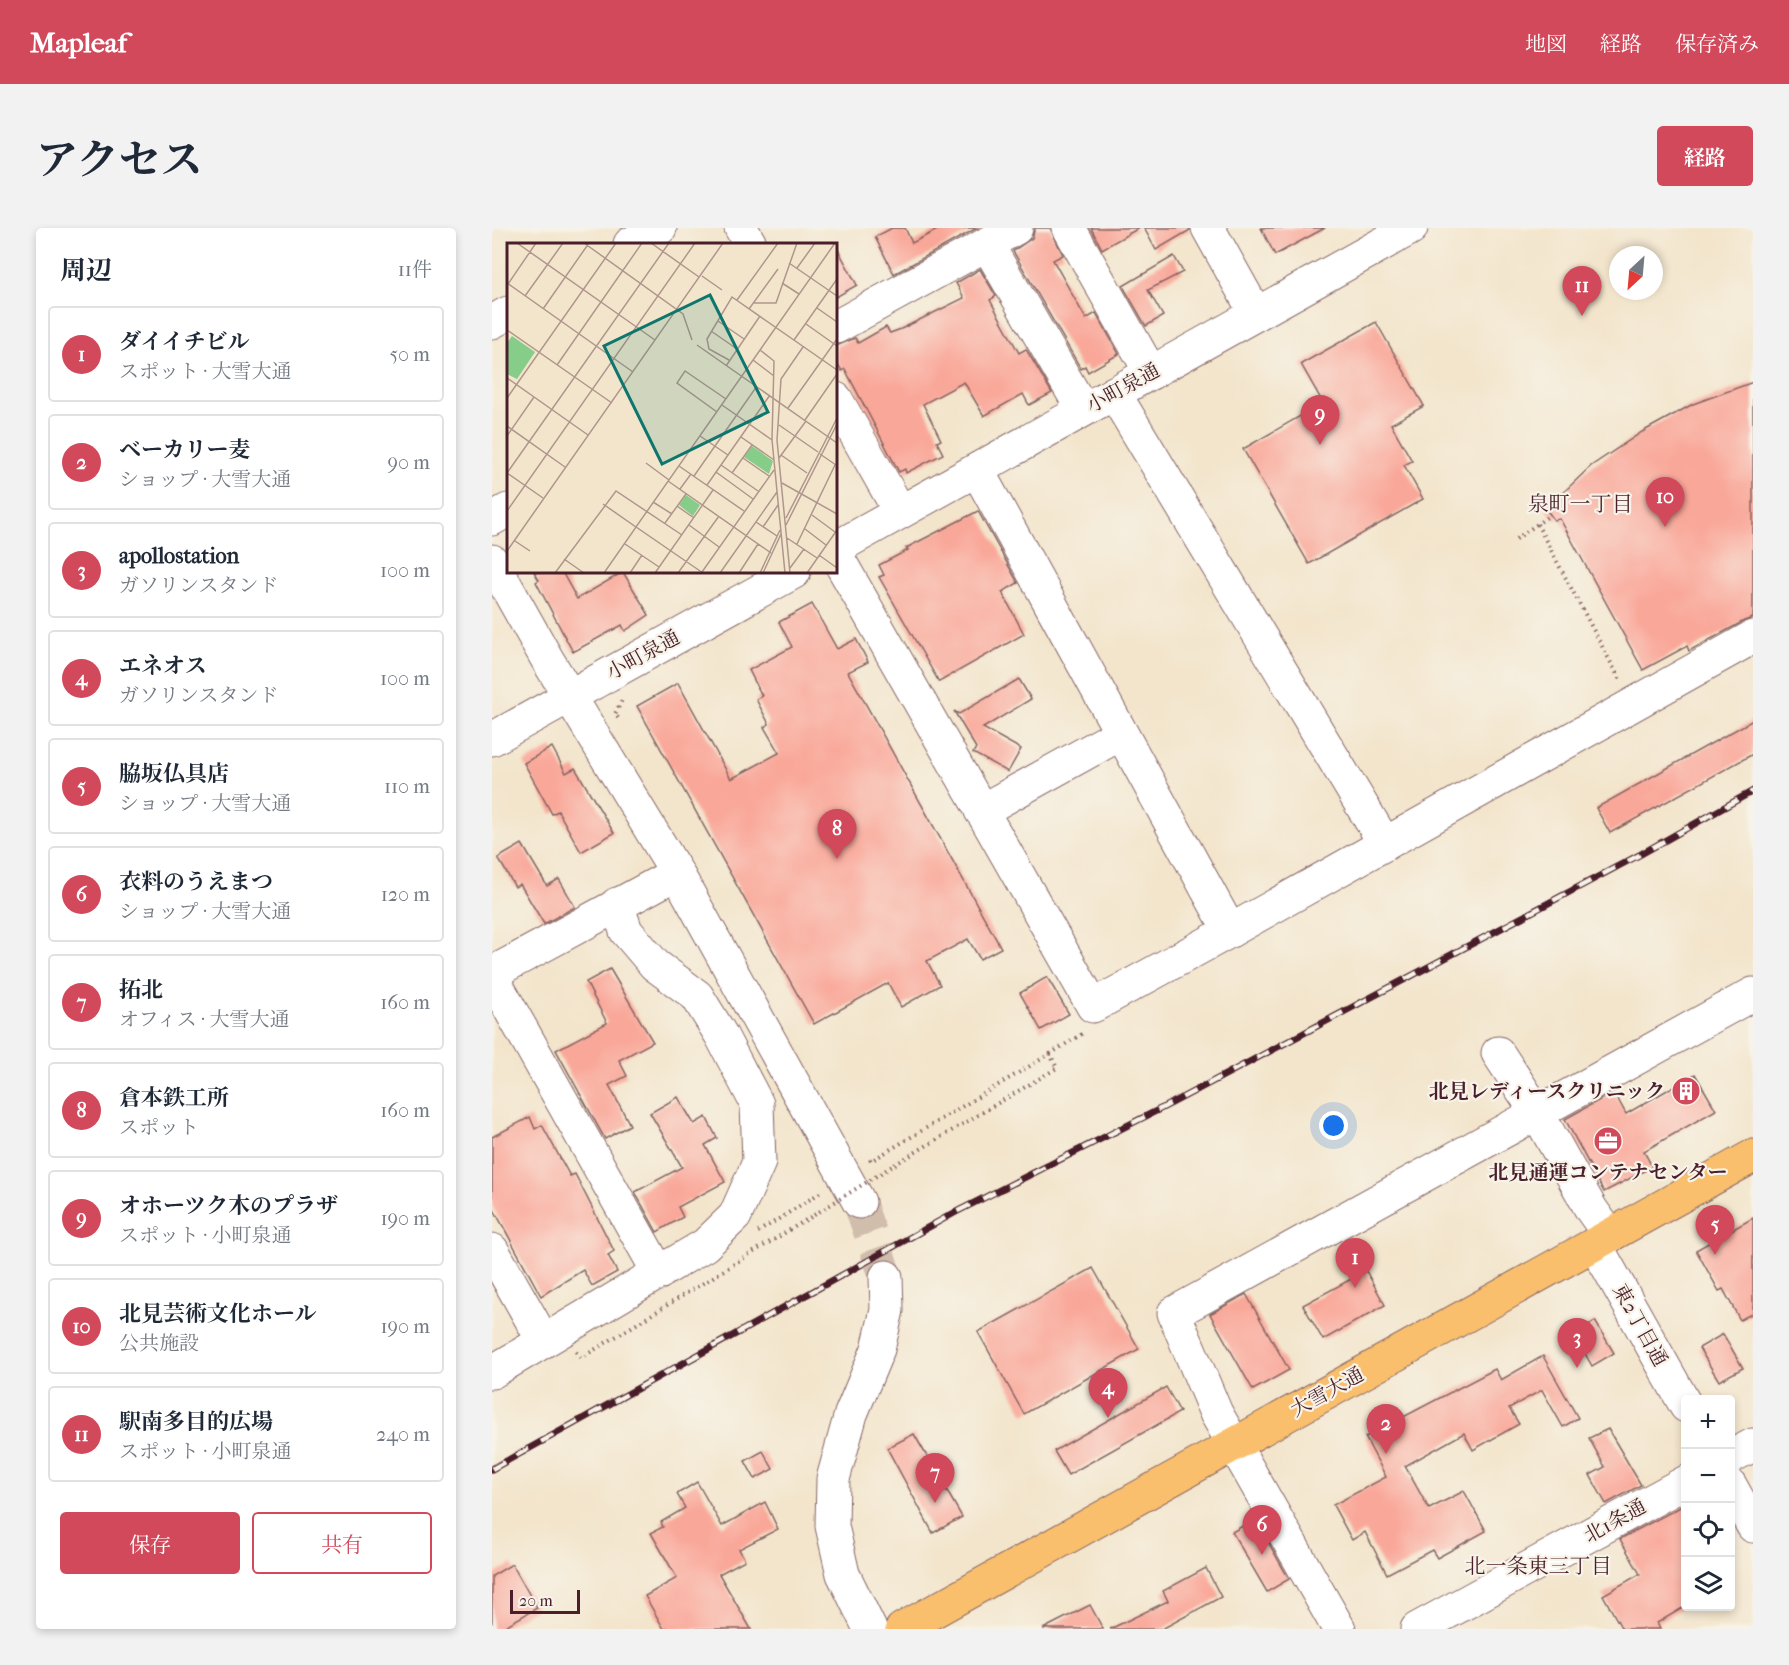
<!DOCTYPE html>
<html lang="ja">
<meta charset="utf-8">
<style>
:root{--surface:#fff;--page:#f2f2f3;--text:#1f2937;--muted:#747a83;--line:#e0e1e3;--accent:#d1495b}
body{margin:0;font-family:"IM FELL French Canon","Noto Serif JP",serif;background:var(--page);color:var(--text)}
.controls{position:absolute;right:18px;bottom:18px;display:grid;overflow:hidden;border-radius:6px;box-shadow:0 3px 9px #0003}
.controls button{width:54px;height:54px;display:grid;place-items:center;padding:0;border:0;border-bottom:2px solid var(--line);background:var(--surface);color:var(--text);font:30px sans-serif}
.compass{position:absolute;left:1117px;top:18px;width:54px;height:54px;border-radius:50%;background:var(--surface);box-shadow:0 3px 9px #0003;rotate:206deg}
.scale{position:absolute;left:18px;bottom:15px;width:70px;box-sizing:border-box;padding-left:6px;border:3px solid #4a1f2b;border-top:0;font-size:16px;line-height:21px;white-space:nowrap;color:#4a1f2b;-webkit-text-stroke:4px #f7f3e8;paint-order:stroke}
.you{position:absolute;left:842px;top:898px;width:21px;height:21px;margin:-15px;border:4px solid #fff;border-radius:50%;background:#1a73e8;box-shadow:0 0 0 9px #1a73e833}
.badge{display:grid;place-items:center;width:39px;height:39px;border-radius:50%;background:var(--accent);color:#fff;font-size:20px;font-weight:700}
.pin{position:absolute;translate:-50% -50px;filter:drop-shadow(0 2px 3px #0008)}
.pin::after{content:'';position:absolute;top:32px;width:21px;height:18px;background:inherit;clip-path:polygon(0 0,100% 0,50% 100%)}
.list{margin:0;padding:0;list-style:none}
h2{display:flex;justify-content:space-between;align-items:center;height:78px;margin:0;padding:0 24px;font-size:26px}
h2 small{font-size:20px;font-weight:400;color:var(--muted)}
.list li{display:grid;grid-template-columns:39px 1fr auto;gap:18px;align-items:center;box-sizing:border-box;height:96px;margin:0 12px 12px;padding:0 12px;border:2px solid var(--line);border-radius:6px}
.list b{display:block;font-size:22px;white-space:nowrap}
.list p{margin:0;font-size:20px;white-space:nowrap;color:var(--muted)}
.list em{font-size:20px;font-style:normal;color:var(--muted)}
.actions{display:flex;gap:12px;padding:18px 24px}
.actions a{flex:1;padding:14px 0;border:2px solid var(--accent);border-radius:6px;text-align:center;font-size:21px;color:var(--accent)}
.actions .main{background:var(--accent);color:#fff}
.icon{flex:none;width:33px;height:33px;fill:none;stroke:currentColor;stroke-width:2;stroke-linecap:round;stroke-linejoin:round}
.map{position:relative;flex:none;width:1261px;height:1401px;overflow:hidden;border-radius:6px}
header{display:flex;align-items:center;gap:36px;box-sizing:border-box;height:84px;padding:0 30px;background:var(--accent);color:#fff}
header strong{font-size:28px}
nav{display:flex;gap:33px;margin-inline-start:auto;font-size:21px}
.intro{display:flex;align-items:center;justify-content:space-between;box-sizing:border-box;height:144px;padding:0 36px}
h1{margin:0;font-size:42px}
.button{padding:15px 27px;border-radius:6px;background:var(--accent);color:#fff;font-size:21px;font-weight:700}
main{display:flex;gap:36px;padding:0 36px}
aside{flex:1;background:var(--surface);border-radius:6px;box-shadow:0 3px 9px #0003}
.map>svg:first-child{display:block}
.building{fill:#f9a799}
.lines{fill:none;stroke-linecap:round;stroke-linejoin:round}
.minor-tunnel{stroke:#d1bdac;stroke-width:33;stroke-dasharray:33 16;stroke-linecap:butt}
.minor-casing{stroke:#856463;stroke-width:35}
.highway-casing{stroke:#856463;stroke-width:35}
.path{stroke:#856463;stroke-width:4;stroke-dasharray:1.5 4.5;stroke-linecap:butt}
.minor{stroke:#fff;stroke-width:33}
.highway{stroke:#f9bf6d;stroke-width:33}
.rail-casing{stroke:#4a1f2b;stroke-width:7}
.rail{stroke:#f7f3e8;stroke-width:4.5;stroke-dasharray:14;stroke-linecap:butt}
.path-bridge{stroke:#856463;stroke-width:4;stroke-dasharray:1.5 4.5;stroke-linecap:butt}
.labels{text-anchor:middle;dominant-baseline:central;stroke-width:4.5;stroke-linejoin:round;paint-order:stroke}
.street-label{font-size:20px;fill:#4a1f2b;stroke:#f7f3e8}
.poi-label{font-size:20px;font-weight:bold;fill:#4a1f2b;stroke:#f7f3e8;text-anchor:end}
.neighbourhood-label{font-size:21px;fill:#4a1f2b;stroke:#f7f3e8}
.inset-road{fill:none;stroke:#af968c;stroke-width:1.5}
.view{fill:#0f766e;fill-opacity:0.15;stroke:#0f766e;stroke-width:3}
.inset-edge{fill:none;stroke:#4a1f2b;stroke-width:3}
</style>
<header>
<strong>Mapleaf</strong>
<nav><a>地図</a><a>経路</a><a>保存済み</a></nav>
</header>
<div class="intro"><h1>アクセス</h1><a class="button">経路</a></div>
<main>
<aside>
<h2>周辺<small>11件</small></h2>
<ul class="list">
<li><span class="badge">1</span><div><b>ダイイチビル</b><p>スポット · 大雪大通</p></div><em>50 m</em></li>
<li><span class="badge">2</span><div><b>ベーカリー麦</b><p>ショップ · 大雪大通</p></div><em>90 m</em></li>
<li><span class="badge">3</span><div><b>apollostation</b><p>ガソリンスタンド</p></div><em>100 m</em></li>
<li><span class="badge">4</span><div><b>エネオス</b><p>ガソリンスタンド</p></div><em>100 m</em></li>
<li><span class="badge">5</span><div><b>脇坂仏具店</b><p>ショップ · 大雪大通</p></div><em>110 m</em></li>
<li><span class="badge">6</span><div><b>衣料のうえまつ</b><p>ショップ · 大雪大通</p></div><em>120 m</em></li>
<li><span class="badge">7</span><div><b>拓北</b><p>オフィス · 大雪大通</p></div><em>160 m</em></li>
<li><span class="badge">8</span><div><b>倉本鉄工所</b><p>スポット</p></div><em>160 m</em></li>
<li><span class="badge">9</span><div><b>オホーツク木のプラザ</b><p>スポット · 小町泉通</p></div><em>190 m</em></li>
<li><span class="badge">10</span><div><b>北見芸術文化ホール</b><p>公共施設</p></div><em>190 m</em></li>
<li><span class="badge">11</span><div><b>駅南多目的広場</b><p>スポット · 小町泉通</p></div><em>240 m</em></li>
</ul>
<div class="actions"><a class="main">保存</a><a>共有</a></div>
</aside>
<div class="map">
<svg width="1261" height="1401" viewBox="0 0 1261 1401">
<rect width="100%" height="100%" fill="#f7f3e8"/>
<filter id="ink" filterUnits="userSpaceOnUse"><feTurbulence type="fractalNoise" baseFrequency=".0167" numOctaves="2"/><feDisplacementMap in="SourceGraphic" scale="12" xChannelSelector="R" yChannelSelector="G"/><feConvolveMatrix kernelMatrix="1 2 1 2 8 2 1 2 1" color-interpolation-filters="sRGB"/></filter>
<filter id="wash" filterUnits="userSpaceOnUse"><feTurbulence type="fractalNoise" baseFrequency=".008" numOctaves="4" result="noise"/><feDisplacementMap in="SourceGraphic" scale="24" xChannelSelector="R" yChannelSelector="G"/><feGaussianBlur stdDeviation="1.35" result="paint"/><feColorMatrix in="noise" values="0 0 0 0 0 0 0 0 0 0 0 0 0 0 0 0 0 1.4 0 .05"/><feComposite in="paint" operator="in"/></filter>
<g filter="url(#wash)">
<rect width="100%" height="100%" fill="#f3e5cc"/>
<g id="blocks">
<g class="building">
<path d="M 400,0 L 413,0 L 420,15 L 449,0 L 485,0 L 402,46 L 383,9 Z"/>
<path d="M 543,0 L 558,0 L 571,27 L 561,32 L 594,91 L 604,85 L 627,126 L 596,144 L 593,138 L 589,141 L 521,23 L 540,10 Z"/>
<path d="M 599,0 L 647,0 L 610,21 Z"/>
<path d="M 652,0 L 697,0 L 698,2 L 664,22 Z"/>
<path d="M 769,0 L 833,0 L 783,27 Z"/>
<path d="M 344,18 L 365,57 L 344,69 Z"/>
<path d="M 682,28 L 691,44 L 656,62 L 671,88 L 654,98 L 631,58 Z"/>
<path d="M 488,41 L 504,68 L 498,72 L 527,125 L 534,121 L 560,165 L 537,177 L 531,166 L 492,188 L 472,154 L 431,176 L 449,212 L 445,214 L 451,226 L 414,245 L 413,241 L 407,244 L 353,141 L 350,143 L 344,133 L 344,118 L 363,110 L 366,115 L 394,99 L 398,105 L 409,101 L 472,70 L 464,55 Z"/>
<path d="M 884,94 L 932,178 L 899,196 L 920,233 L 912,237 L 931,271 L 817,336 L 751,221 L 831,175 L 809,136 Z"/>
<path d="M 1261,154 L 1261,390 L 1252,393 L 1197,423 L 1195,418 L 1151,442 L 1068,291 L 1062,292 L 1054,281 L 1099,238 L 1150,204 L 1201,176 Z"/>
<path d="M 486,283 L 526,355 L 510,364 L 532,406 L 447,454 L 387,349 L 392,347 L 387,337 L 416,322 L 414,320 Z"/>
<path d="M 42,344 L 70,344 L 85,371 L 131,344 L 157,387 L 133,403 L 130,397 L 81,424 L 44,354 L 47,352 Z"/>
<path d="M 320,376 L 345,421 L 364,411 L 376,434 L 356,444 L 509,720 L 488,731 L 476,711 L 435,733 L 448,757 L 409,779 L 396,755 L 322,796 L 145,478 L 186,455 L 239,551 L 287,525 L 272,499 L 277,496 L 264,471 L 270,468 L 257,442 L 300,419 L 287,394 Z"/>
<path d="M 527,451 L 539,471 L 491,500 L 529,521 L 516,544 L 481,525 L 484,520 L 462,483 L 467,486 Z"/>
<path d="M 1261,492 L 1261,526 L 1118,605 L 1104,580 Z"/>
<path d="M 60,519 L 74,545 L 83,540 L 122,605 L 89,624 L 66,583 L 60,586 L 32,535 Z"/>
<path d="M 30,616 L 55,658 L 67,651 L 83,679 L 52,696 L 28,656 L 23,659 L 6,630 Z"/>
<path d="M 118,741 L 161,814 L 127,832 L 135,848 L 117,857 L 138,897 L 113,911 L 64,822 L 115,795 L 94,754 Z"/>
<path d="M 555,749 L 577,786 L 549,802 L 528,765 Z"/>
<path d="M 1203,846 L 1224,882 L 1152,923 L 1160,939 L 1112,964 L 1073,891 L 1122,864 L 1134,886 Z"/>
<path d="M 186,869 L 202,896 L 214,889 L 225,910 L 213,917 L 233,954 L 186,979 L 191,989 L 165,1004 L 143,964 L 190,939 L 158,885 Z"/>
<path d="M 38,889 L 43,901 L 50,897 L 78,948 L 83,946 L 122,1023 L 116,1027 L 125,1044 L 100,1058 L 91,1042 L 49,1068 L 0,978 L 0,909 Z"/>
<path d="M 1261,990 L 1261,1085 L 1248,1092 L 1231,1061 L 1227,1063 L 1204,1022 Z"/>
<path d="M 601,1040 L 647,1121 L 532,1186 L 486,1104 Z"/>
<path d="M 874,1043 L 893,1077 L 831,1112 L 811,1077 Z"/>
<path d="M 754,1066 L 797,1142 L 761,1162 L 718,1086 Z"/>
<path d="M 1103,1093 L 1122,1125 L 1100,1138 L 1082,1106 Z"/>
<path d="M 1231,1106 L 1251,1140 L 1227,1153 L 1207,1120 Z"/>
<path d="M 1051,1128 L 1086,1190 L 1071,1199 L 1050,1162 L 1017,1180 L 1027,1196 L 981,1222 L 972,1205 L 913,1238 L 937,1281 L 972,1263 L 994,1303 L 945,1330 L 940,1322 L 895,1346 L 873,1304 L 860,1312 L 841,1277 L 894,1249 L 873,1209 L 1003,1141 L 1009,1152 Z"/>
<path d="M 674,1159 L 688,1184 L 576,1247 L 562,1223 Z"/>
<path d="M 1116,1201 L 1149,1257 L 1114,1276 L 1098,1247 L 1113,1239 L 1097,1210 Z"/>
<path d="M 422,1206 L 470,1289 L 441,1305 L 395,1220 Z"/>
<path d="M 271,1223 L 281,1241 L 263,1251 L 253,1233 Z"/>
<path d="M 205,1254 L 230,1298 L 273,1274 L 286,1301 L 247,1321 L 253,1332 L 227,1346 L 259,1401 L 172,1401 L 153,1368 L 185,1350 L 159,1305 L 171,1299 L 169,1294 L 193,1280 L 185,1266 Z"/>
<path d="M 1194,1276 L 1194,1378 L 1165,1395 L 1168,1401 L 1130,1401 L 1111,1367 L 1148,1346 L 1128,1311 Z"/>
<path d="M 763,1291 L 797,1351 L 775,1364 L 740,1304 Z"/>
<path d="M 20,1336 L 45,1380 L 8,1401 L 0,1401 L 0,1348 Z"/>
<path d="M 714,1340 L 729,1369 L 670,1401 L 618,1401 L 676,1373 L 671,1363 Z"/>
<path d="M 598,1377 L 611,1401 L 551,1401 Z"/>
</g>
</g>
</g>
<g filter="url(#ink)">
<use href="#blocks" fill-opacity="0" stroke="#856463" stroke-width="1.5"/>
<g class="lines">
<path class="minor-tunnel" d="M 367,974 L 394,1049"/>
<g class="minor-casing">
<g id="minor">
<path d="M 249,0 L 258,16"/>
<path d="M 577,0 L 659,145"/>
<path d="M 716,0 L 764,86"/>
<path d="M 138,16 L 168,0"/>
<path d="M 495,16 L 591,182"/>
<path d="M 0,94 L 16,85"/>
<path d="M 344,99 L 524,0"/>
<path d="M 622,165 L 893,616"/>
<path d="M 344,171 L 408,284"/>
<path d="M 0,291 L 16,282"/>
<path d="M 344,320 L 919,0"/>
<path d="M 344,327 L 601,778 L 738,703 L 485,242"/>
<path d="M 0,333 L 55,431 L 185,645 L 367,974"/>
<path d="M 0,511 L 302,344"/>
<path d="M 489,583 L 628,506"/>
<path d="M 738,703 L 1261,409"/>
<path d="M 0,745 L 185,645"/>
<path d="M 0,749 L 167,1045"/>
<path d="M 1006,825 L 1046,886 L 1099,981 L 1118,1008"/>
<path d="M 1103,1016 L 1194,1178"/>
<path d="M 0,1022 L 51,1112"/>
<path d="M 0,1144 L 213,1017 L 243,988 L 267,934 L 265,876 L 229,807 L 205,768 L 163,737 L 134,703 L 125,676"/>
<path d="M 1238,1229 L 1261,1217"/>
<path d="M 1238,1257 L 1261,1298"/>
<path d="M 378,1401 L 351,1346 L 340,1298 L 341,1251 L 359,1186 L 386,1121 L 395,1082 L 394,1049"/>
<path d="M 847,1401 L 724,1185 L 682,1085 L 1261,766"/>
<path d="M 925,1401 L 1194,1254"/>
</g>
</g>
<g class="highway-casing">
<path id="highway" d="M 410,1401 L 1261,928"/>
</g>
<g class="path">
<path d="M 1045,296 L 1128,452"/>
<path d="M 1024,311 L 1058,287"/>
<path d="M 126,490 L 123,486 L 130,472"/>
<path d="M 558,826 L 593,804"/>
<path d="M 378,931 L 379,933 L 558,826 L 565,840 L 402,937"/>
<path d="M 266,1004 L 331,963"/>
<path d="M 84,1124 L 89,1130 L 322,987"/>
</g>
<use href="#minor" class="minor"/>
<use href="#highway" class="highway"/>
<g class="rail-casing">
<path id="rail" d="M 0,1241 L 464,984 L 680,875 L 1149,626 L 1261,563"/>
</g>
<use href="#rail" class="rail"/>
<path class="path-bridge" d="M 322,987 L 402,937"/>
</g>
</g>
<defs>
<g id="building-disc" transform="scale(1.5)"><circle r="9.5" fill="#d1495b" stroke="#f7f3e8"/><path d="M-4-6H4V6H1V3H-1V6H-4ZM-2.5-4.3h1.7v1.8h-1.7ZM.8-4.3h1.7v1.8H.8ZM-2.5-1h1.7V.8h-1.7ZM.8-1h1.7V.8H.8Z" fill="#fff"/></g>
<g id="office-disc" transform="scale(1.5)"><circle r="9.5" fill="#d1495b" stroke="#f7f3e8"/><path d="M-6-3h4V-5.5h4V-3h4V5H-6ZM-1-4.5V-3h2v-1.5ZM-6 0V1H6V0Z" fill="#fff"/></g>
</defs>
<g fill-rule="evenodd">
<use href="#building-disc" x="1194" y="863"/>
<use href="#office-disc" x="1116" y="913"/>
</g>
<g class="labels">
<g class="street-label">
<text transform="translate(631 160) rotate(-29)">小町泉通</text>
<text transform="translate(151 427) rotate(-29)">小町泉通</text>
<text transform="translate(1148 1097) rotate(61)">東2丁目通</text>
<text transform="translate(835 1164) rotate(-29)">大雪大通</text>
<text transform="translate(1123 1293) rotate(-29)">北1条通</text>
</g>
<g class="poi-label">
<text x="1173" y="863">北見レディースクリニック</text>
<text x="1116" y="944" text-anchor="middle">北見通運コンテナセンター</text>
</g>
<g class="neighbourhood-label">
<text x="1088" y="276">泉町一丁目</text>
<text x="1046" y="1338">北一条東三丁目</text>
</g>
</g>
<g transform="translate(15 15)">
<rect width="330" height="330" fill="#f3e5cc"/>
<path d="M 5,93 L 28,109 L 10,136 L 0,131 L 0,100 ZM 245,203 L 266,218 L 262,231 L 237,214 ZM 179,252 L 193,262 L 186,273 L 172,262 Z" fill="#85cd88"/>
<path class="inset-road" d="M 10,0 L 148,97M 77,0 L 176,71 L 185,97M 144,0 L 192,34M 282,20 L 330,53M 290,25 L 308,0M 195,33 L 215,47M 0,40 L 126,129M 275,40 L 292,51M 1,41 L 29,0M 18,53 L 56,0M 230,57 L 271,0M 247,60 L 269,60 L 290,0M 310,65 L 330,79M 36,66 L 82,0M 242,66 L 271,26M 211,78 L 237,96M 299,81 L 330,103M 0,87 L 105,160M 204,88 L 230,106M 287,97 L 330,36M 190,102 L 330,200M 253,107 L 267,118 L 265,197 L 278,330M 222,117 L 202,106 L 200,96 L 225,54 L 330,127M 246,117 L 267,133M 50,122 L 135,0M 219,123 L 253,73M 0,135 L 81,192M 0,155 L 109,0M 215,162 L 265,197M 281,165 L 330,96M 210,169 L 170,140 L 178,128 L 219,156M 298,177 L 330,131M 272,182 L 311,209M 0,183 L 58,224M 0,193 L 27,154M 193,193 L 221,212M 234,194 L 267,217M 313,211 L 329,222M 274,212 L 300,230M 236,215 L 262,233M 272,215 L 299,178M 139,220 L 162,237M 214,222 L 251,248M 172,223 L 237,268M 209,229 L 246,256M 0,230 L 162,0M 0,230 L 36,255M 225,230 L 245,202M 187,233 L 250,143M 161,238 L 264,310M 275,240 L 330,271M 200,242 L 263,152M 173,246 L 184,231M 146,259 L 165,271M 96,261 L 129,284 L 328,0M 170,263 L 187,275M 0,268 L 188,0M 305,272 L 328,289M 279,275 L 330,175M 249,279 L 270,293M 158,280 L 179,251M 182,282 L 212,304M 279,282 L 330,181M 256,284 L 271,262M 298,286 L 319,302M 280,295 L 310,315M 8,298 L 23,308M 118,301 L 152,324M 290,301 L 328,222M 0,308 L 216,0M 312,312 L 330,325M 57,316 L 77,330M 283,325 L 297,306M 195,329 L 267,227M 48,330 L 109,248 L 175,292M 97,330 L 129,284 L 196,330M 123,330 L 135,312M 148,330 L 206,247M 171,330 L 212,273M 213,330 L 270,249M 232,330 L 251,301M 253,330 L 273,287M 256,330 L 274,291M 283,330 L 270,197 L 274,136 L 296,104M 300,330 L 330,287"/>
<path class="view" d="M 203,52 L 261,169 L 155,221 L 97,103 Z"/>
<rect width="330" height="330" class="inset-edge"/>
</g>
</svg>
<div class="controls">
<button>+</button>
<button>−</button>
<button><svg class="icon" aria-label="locate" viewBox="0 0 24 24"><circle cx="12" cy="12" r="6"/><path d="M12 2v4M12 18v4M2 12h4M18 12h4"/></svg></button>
<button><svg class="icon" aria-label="layers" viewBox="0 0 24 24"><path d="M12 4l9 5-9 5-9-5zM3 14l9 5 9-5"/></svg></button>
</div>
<svg class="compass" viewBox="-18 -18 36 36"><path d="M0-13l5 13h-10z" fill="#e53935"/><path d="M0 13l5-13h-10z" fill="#747a83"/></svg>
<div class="scale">20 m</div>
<div class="you"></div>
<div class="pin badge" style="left:863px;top:1060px">1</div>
<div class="pin badge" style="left:894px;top:1226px">2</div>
<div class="pin badge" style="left:1085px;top:1140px">3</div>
<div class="pin badge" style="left:616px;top:1190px">4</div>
<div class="pin badge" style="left:1223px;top:1027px">5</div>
<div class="pin badge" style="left:770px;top:1327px">6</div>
<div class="pin badge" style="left:443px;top:1275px">7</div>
<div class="pin badge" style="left:345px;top:631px">8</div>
<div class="pin badge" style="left:828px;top:217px">9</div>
<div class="pin badge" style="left:1173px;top:299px">10</div>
<div class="pin badge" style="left:1090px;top:88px">11</div>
</div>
</main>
